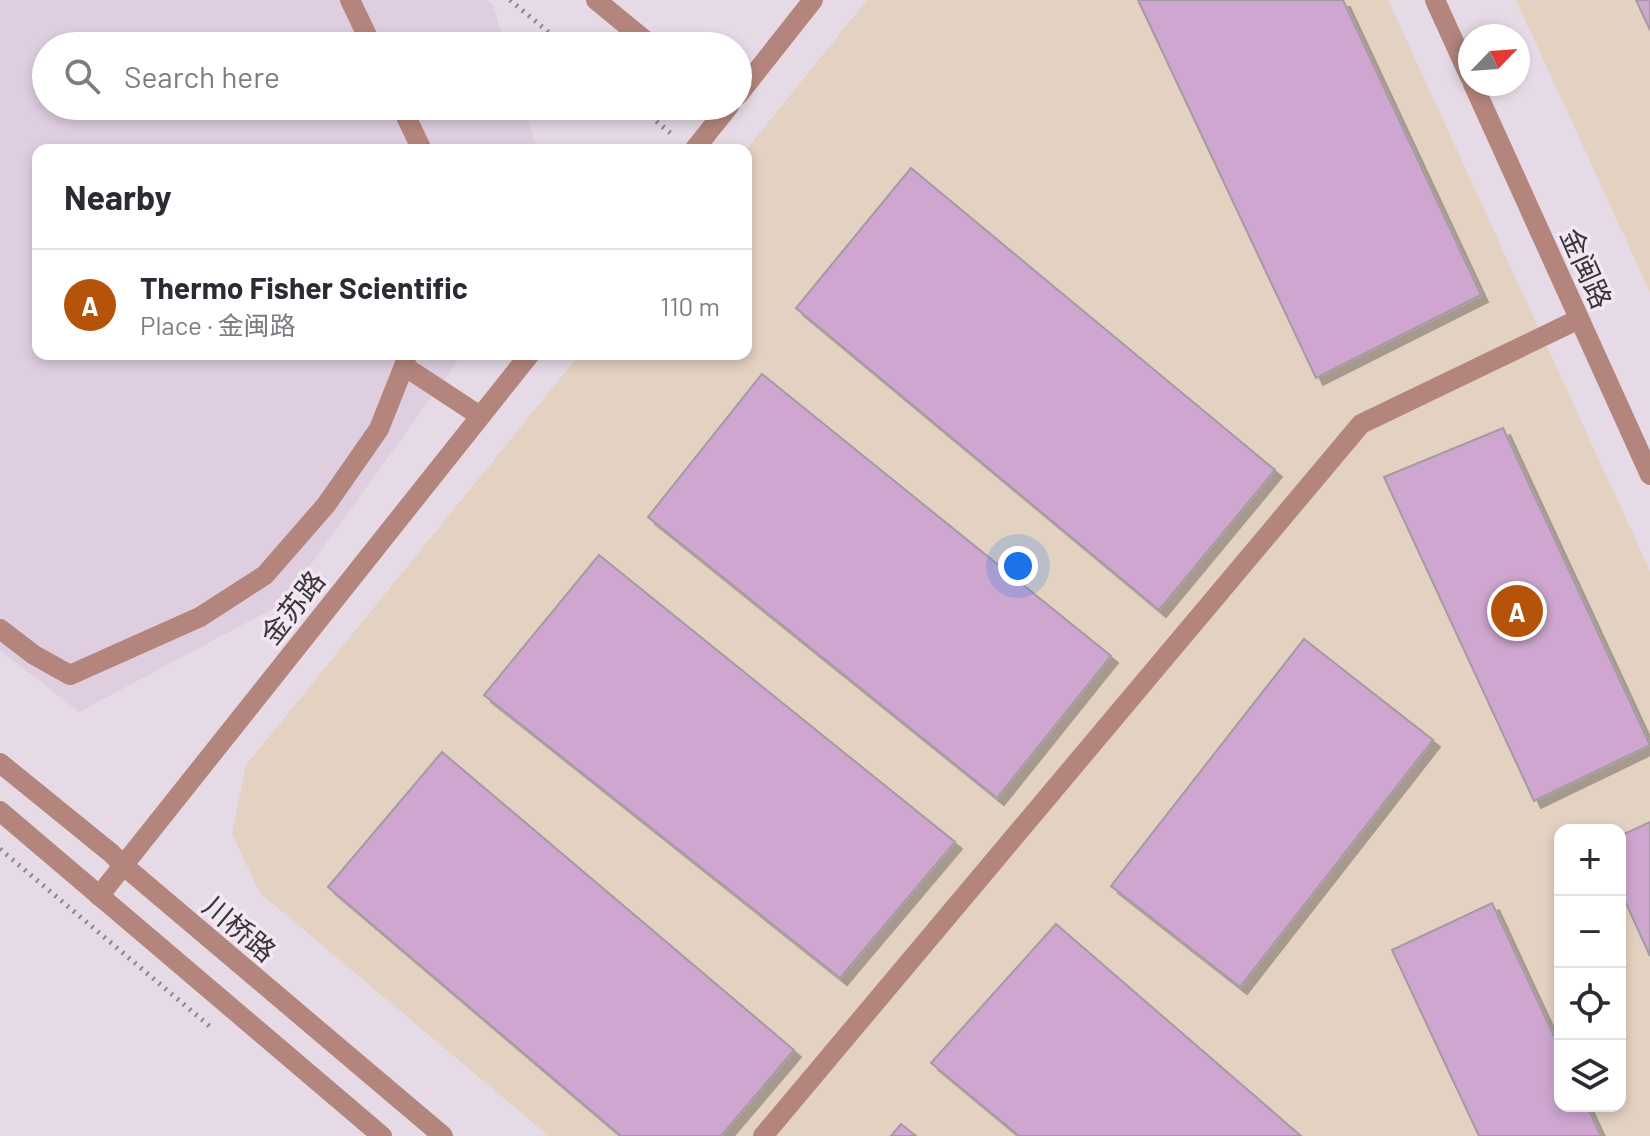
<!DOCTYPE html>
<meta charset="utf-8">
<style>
:root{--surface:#fff;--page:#f7f7f7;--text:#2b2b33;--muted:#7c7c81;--line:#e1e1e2;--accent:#b45309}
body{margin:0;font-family:Barlow,"Noto Sans SC",sans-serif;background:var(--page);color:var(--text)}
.controls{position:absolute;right:24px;bottom:24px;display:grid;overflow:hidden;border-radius:16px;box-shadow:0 4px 12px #0003}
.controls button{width:72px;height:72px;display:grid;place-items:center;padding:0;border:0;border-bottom:2px solid var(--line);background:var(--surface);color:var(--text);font:40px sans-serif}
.compass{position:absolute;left:1458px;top:24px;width:72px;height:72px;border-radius:50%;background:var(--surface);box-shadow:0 4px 12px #0003;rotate:65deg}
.you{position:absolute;left:1018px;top:566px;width:28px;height:28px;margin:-20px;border:6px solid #fff;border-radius:50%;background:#1a73e8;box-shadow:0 0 0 12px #1a73e833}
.badge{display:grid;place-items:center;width:52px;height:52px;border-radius:50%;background:var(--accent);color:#fff;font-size:26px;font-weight:700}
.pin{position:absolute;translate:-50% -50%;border:4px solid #fff;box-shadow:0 2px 8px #0006}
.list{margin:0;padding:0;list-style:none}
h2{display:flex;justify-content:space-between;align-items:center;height:104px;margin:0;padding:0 32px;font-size:34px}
h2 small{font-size:26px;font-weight:400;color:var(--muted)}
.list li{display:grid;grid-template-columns:52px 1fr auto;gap:24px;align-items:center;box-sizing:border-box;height:112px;padding:0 32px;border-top:2px solid var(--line)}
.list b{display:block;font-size:30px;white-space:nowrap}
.list p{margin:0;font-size:26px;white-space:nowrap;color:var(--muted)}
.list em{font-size:26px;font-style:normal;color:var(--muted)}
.icon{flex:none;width:44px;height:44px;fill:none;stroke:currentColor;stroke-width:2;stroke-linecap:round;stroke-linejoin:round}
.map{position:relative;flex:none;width:1650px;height:1136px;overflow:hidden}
.search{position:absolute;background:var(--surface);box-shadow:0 4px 12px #0003;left:32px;top:32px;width:720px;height:88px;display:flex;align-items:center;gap:20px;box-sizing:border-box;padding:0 28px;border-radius:44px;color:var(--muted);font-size:30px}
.panel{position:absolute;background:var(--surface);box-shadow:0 4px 12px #0003;left:32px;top:144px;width:720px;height:216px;border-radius:16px}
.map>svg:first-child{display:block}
.commercial{fill:#dfcee0}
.industrial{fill:#e3d1c1;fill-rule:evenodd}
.building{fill:#cea6cf;stroke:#a49aa4;stroke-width:2;filter:url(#shadow)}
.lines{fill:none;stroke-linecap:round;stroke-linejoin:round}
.path{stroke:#8b848b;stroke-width:5;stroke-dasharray:2 6;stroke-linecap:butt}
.minor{stroke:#b4857c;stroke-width:20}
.labels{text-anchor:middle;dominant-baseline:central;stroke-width:7;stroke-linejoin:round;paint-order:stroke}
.street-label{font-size:28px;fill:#3a363a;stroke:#f2e7f2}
</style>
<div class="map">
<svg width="1650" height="1136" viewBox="0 0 1650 1136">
<defs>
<filter id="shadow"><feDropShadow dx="7" dy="7" stdDeviation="0" flood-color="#0004"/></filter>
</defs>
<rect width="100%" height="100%" fill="#e5dae5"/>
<path class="commercial" d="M 0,0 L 487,0 L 493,5 L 505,46 L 46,46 L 46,106 L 524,106 L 536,146 L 535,150 L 38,150 L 38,354 L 460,354 L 456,363 L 283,603 L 79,712 L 0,650 Z"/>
<g class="industrial">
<path d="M 867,0 L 1388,0 L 1650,571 L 1650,1136 L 549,1136 L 260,893 L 232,834 L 246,765 L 580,354 L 746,354 L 746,150 ZM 1560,830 L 1620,830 L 1620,1106 L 1560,1106 Z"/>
<path d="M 1516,0 L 1650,0 L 1650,292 Z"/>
</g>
<g class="building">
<path d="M 1138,0 L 1343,0 L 1481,295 L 1316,378 Z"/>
<path d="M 1636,0 L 1650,0 L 1650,30 Z"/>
<path d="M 911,168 L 1275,470 L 1159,610 L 796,308 Z"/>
<path d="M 762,374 L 1111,656 L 997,798 L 648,517 Z"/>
<path d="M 1503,428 L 1650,745 L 1534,801 L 1384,477 Z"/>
<path d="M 599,555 L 955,842 L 840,978 L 484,695 Z"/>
<path d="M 1304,639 L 1433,740 L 1240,987 L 1111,886 Z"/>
<path d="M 442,752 L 794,1050 L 721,1136 L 621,1136 L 328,887 Z"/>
<path d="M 1650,822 L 1650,956 L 1620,890 L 1620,836 Z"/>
<path d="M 1492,903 L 1560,1049 L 1560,1106 L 1587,1106 L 1601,1136 L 1479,1136 L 1392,950 Z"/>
<path d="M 1056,924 L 1301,1136 L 1019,1136 L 931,1063 Z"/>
<path d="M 901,1124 L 916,1136 L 891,1136 Z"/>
</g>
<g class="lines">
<g class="path">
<path d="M 510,0 L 565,46"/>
<path d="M 638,106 L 674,136"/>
<path d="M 0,849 L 213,1029"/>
</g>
<g class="minor">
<path d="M 350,0 L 372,46"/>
<path d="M 596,0 L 652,46"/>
<path d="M 1435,0 L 1470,77"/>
<path d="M 1473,84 L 1650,475"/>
<path d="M 738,95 L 813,0"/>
<path d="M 401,106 L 422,150"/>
<path d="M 694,150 L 729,106"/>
<path d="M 404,366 L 480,416"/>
<path d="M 0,629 L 34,655 L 70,675 L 200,617 L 265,575 L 326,505 L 379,429 L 404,366 L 407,354"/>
<path d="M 0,763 L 111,853 L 123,865 L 443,1136"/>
<path d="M 0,811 L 382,1136"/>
<path d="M 99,896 L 530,354"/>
<path d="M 763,1136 L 1361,424 L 1579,319"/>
</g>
</g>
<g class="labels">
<g class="street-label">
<text transform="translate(1587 268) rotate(66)">金闽路</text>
<text transform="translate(292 607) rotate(-52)">金苏路</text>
<text transform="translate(240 928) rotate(40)">川桥路</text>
</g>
</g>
</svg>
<div class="controls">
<button>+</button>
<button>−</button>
<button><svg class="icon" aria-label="locate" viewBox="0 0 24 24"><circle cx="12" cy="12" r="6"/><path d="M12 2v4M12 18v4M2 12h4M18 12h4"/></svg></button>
<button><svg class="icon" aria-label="layers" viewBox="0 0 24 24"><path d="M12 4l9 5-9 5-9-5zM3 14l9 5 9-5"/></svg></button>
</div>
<svg class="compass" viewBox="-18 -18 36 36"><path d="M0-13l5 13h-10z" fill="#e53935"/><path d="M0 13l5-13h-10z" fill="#7c7c81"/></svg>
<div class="you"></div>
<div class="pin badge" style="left:1517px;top:611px">A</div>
<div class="search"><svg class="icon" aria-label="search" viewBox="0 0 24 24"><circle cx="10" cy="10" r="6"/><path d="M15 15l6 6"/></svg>Search here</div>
<section class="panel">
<h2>Nearby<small></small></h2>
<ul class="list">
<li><span class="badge">A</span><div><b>Thermo Fisher Scientific</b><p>Place · 金闽路</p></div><em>110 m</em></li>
</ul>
</section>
</div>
